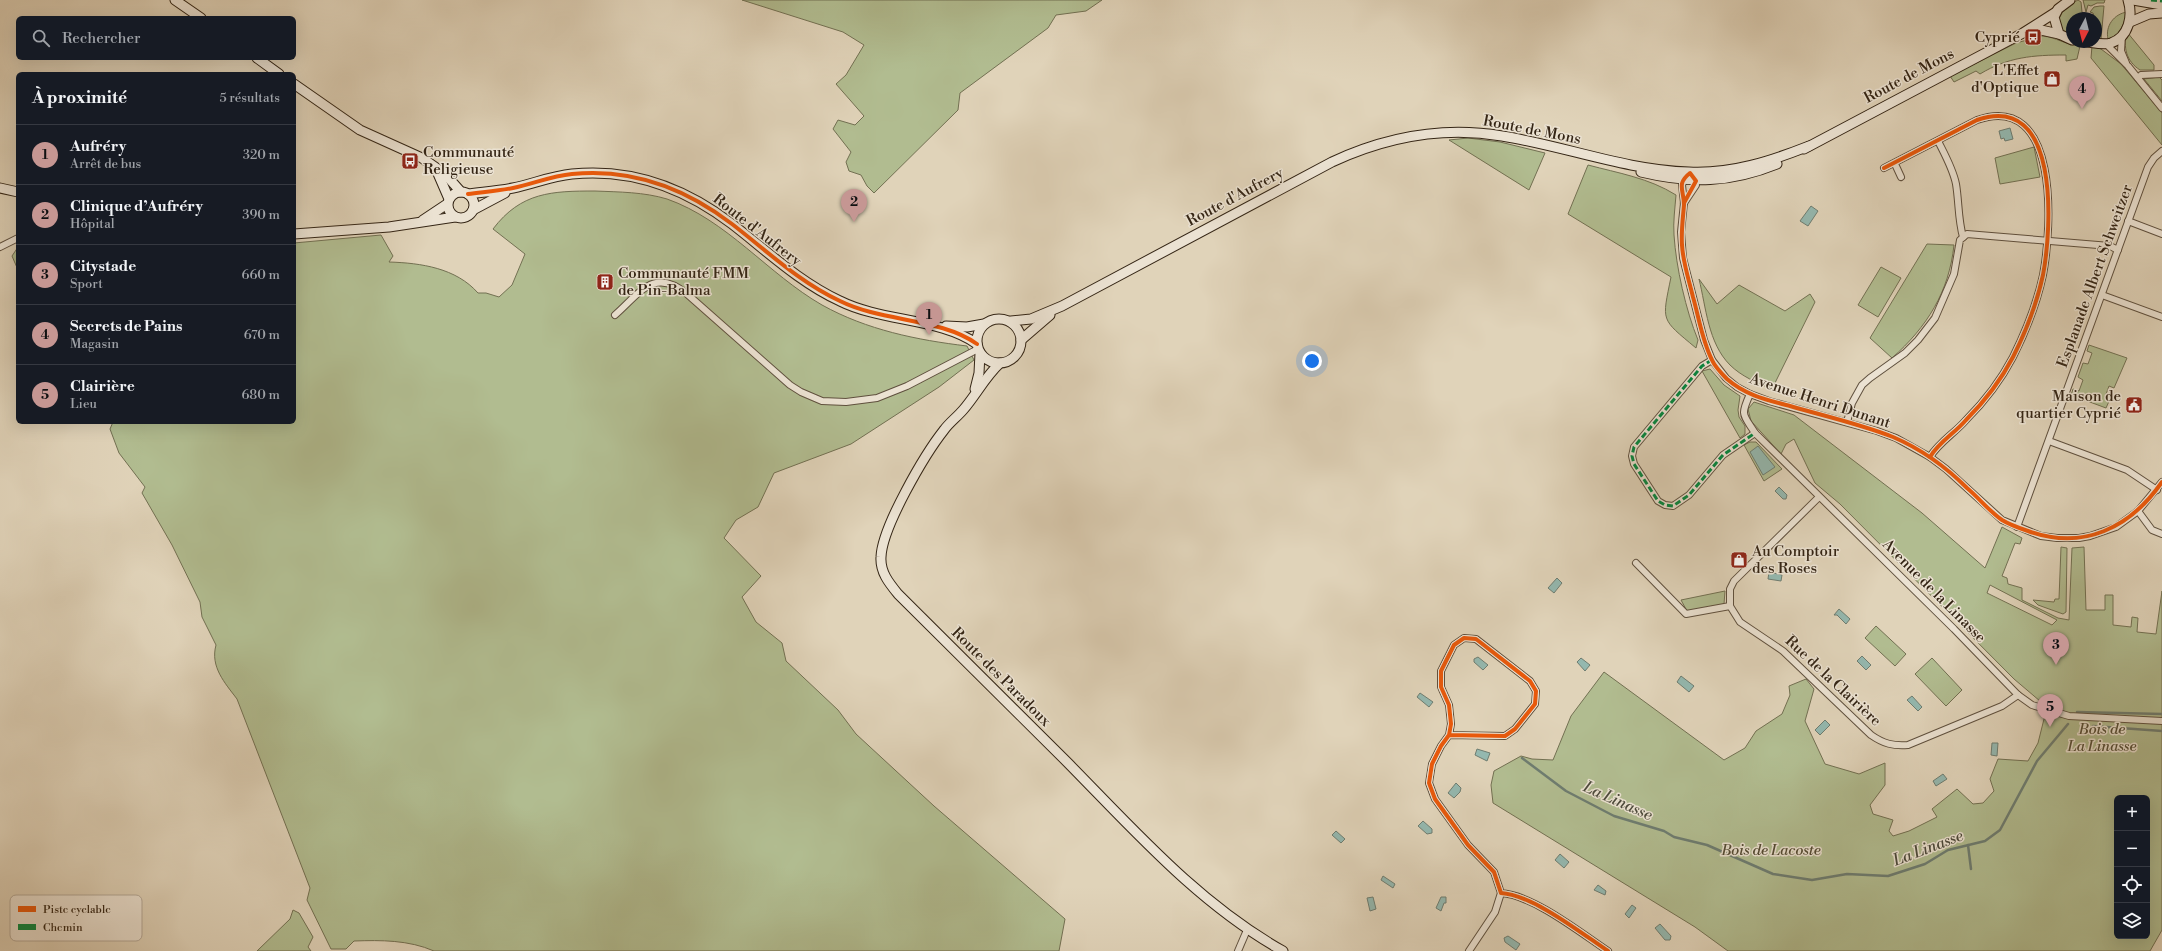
<!DOCTYPE html>
<html lang="fr">
<meta charset="utf-8">
<style>
:root{--surface:#171b24;--page:#20242c;--text:#f1f3f6;--muted:#9ea1a6;--line:#363941;--accent:#c59692}
body{margin:0;font-family:"Libre Bodoni",serif;background:var(--page);color:var(--text)}
.controls{position:absolute;right:12px;bottom:12px;display:grid;overflow:hidden;border-radius:6px;box-shadow:0 4px 16px #0002}
.controls button{width:36px;height:36px;display:grid;place-items:center;padding:0;border:0;border-bottom:1px solid var(--line);background:var(--surface);color:var(--text);font:20px sans-serif}
.compass{position:absolute;left:2066px;top:12px;width:36px;height:36px;border-radius:50%;background:var(--surface);box-shadow:0 4px 16px #0002;rotate:187deg}
.you{position:absolute;left:1312px;top:361px;width:14px;height:14px;margin:-10px;border:3px solid #fff;border-radius:50%;background:#1a73e8;box-shadow:0 0 0 6px #1a73e833}
.badge{display:grid;place-items:center;width:26px;height:26px;border-radius:50%;background:var(--accent);color:#111;font-size:13px;font-weight:700}
.pin{position:absolute;translate:-50% -33px;filter:drop-shadow(0 1px 2px #0008)}
.pin::after{content:'';position:absolute;top:21px;width:14px;height:12px;background:inherit;clip-path:polygon(0 0,100% 0,50% 100%)}
.list{margin:0;padding:0;list-style:none}
h2{display:flex;justify-content:space-between;align-items:center;height:52px;margin:0;padding:0 16px;font-size:17px}
h2 small{font-size:13px;font-weight:400;color:var(--muted)}
.list li{display:grid;grid-template-columns:26px 1fr auto;gap:12px;align-items:center;box-sizing:border-box;height:60px;padding:0 16px;border-top:1px solid var(--line)}
.list b{display:block;font-size:15px;white-space:nowrap}
.list p{margin:0;font-size:13px;white-space:nowrap;color:var(--muted)}
.list em{font-size:13px;font-style:normal;color:var(--muted)}
.icon{flex:none;width:22px;height:22px;fill:none;stroke:currentColor;stroke-width:2;stroke-linecap:round;stroke-linejoin:round}
.map{position:relative;flex:none;width:2162px;height:951px;overflow:hidden}
.search{position:absolute;background:var(--surface);box-shadow:0 4px 16px #0002;left:16px;top:16px;width:280px;height:44px;display:flex;align-items:center;gap:10px;box-sizing:border-box;padding:0 14px;border-radius:6px;color:var(--muted);font-size:15px}
.panel{position:absolute;background:var(--surface);box-shadow:0 4px 16px #0002;left:16px;top:72px;width:280px;height:352px;border-radius:6px}
.map>svg:first-child{display:block}
.green{fill:#b1bc90;stroke:#727052;fill-rule:evenodd}
.water{fill:#94b8af;stroke:#6e7d71}
.lines{fill:none;stroke-linecap:round;stroke-linejoin:round}
.stream{stroke:#6e7d71;stroke-width:2.5}
.street-casing{stroke:#5f503e;stroke-width:8}
.secondary-casing{stroke:#342515;stroke-width:11}
.street{stroke:#ebe2d2;stroke-width:6}
.secondary{stroke:#ebe2d2;stroke-width:9}
.quiet{stroke:#00873e;stroke-width:3;stroke-dasharray:6 3;stroke-linecap:butt}
.cycleway-casing{stroke:#ebe2d2;stroke-width:6}
.cycleway{stroke:#e8590c;stroke-width:4}
.labels{text-anchor:middle;dominant-baseline:central;stroke-width:3;stroke-linejoin:round;paint-order:stroke}
.poi-label{font-size:15px;fill:#342515;stroke:#ebe2d2;text-anchor:end}
.street-label{font-size:15px;fill:#342515;stroke:#ebe2d2}
.park-label{font-size:15px;font-style:italic;fill:#534b34;stroke:#ebe2d2}
.water-label{font-size:16px;font-style:italic;fill:#4c4a3c;stroke:#ebe2d2}
.key{fill:#ebe2d2;stroke:#b4a999;stroke-width:1}
.key-label{font-size:11px;fill:#342515}
</style>
<div class="map">
<svg width="2162" height="951" viewBox="0 0 2162 951">
<rect width="100%" height="100%" fill="#e0d3b9"/>
<filter id="stains"><feTurbulence type="fractalNoise" baseFrequency=".005" numOctaves="4"/><feColorMatrix values="0 0 0 0 .2 0 0 0 0 .09 0 0 0 0 .02 0 0 0 .5 -.17"/></filter>
<radialGradient id="worn" r=".72"><stop offset=".6" stop-color="#630" stop-opacity="0"/><stop offset="1" stop-color="#630" stop-opacity=".3"/></radialGradient>
<g class="green">
<path d="M 742,0 L 1102,0 L 1086,11 L 1056,15 L 1048,28 L 960,93 L 958,110 L 874,193 L 867,186 L 861,175 L 849,171 L 846,162 L 851,152 L 833,129 L 838,120 L 855,125 L 864,116 L 836,84 L 846,75 L 864,45 L 843,32 Z"/>
<path d="M 2078,0 L 2081,2 L 2082,12 L 2089,18 L 2072,18 L 2072,36 L 2063,31 L 2059,19 L 2065,7 Z"/>
<path d="M 2083,0 L 2105,0 L 2104,3 L 2097,3 L 2091,6 L 2088,5 L 2086,12 Z"/>
<path d="M 2100,6 L 2104,6 L 2101,39 L 2096,38 L 2096,18 L 2092,18 L 2094,17 L 2093,13 L 2090,12 L 2094,7 Z"/>
<path d="M 2127,12 C 2124,24 2120,36 2108,39 C 2105,26 2114,14 2127,12 Z"/>
<path d="M 2127,32 L 2154,65 L 2154,70 L 2140,70 C 2126,61 2123,47 2127,32 Z"/>
<path d="M 2042,36 C 2056,37 2066,45 2080,46 L 2077,59 L 2066,61 L 2066,55 C 2033,55 2008,57 1980,74 L 1976,71 L 1954,82 L 1950,76 L 2016,43 Z"/>
<path d="M 2092,46 L 2101,49 L 2121,64 L 2162,113 L 2162,145 L 2091,58 Z"/>
<path d="M 2159,77 L 2162,80 L 2162,101 L 2144,79 Z"/>
<path d="M 1468,138 L 1500,142 L 1545,153 L 1529,190 L 1449,140 Z"/>
<path d="M 2034,147 L 2040,177 L 2000,184 L 1995,158 Z"/>
<path d="M 1588,165 C 1618,173 1649,178 1676,195 C 1675,208 1673,222 1674,235 C 1676,267 1686,311 1698,340 L 1696,348 C 1660,318 1662,322 1671,277 L 1568,214 Z"/>
<path d="M 595,191 C 619,192 644,192 667,199 C 727,220 768,274 822,305 C 867,330 917,340 967,346 L 974,360 L 939,387 L 851,444 L 774,473 L 758,507 L 736,520 L 724,538 L 761,576 L 742,597 L 756,622 L 782,643 L 786,661 L 838,710 L 856,734 L 934,806 L 1065,919 L 1059,951 L 434,951 C 409,940 381,940 354,941 L 346,949 L 331,949 L 307,900 L 310,888 L 237,699 C 225,683 210,667 216,645 L 202,617 L 200,602 L 172,545 L 142,493 L 145,487 L 119,453 L 110,429 L 113,422 L 294,422 L 294,243 L 381,235 L 393,256 L 389,262 C 421,263 456,268 478,293 L 486,293 L 499,297 L 512,285 L 525,254 L 493,229 C 521,192 552,191 595,191 Z"/>
<path d="M 1927,244 L 1954,245 C 1949,292 1927,327 1892,358 L 1870,338 Z"/>
<path d="M 18,247 L 18,270 L 12,256 Z"/>
<path d="M 1881,267 L 1901,278 L 1878,317 L 1858,305 Z"/>
<path d="M 1699,279 L 1717,304 L 1739,285 L 1785,311 L 1810,294 L 1815,302 L 1772,389 C 1757,383 1741,376 1730,365 C 1708,343 1706,307 1699,279 Z"/>
<path d="M 2089,345 L 2127,358 L 2114,388 L 2109,386 L 2105,397 L 2110,399 L 2106,408 L 2071,395 L 2073,389 L 2079,391 L 2083,380 L 2078,377 L 2083,363 L 2088,364 L 2092,353 L 2087,351 Z"/>
<path d="M 1710,369 L 1724,385 L 1740,396 L 1738,410 L 1739,417 L 1745,426 L 1745,434 L 1740,438 L 1702,371 Z"/>
<path d="M 1754,402 L 1794,415 L 1922,513 L 1985,568 L 2002,527 L 2022,538 L 2020,544 L 2015,543 L 2002,576 L 2007,578 L 2008,584 L 2022,588 L 2022,600 L 2058,618 L 2069,620 L 2072,548 L 2084,547 L 2086,610 L 2105,610 L 2105,595 L 2113,595 L 2113,625 L 2131,627 L 2132,617 L 2138,618 L 2137,632 L 2156,634 L 2162,591 L 2162,930 L 2150,951 L 1728,951 L 1695,927 L 1493,803 L 1491,785 L 1494,771 L 1521,756 L 1532,759 L 1553,760 L 1571,716 L 1604,672 L 1724,760 L 1745,748 L 1756,731 L 1782,714 L 1790,695 L 1789,686 L 1806,679 L 1814,689 L 1805,721 L 1825,764 L 1859,774 L 1885,763 L 1885,785 L 1870,805 L 1873,814 L 1893,820 L 1889,831 L 1893,836 L 1909,831 L 1937,817 L 1932,809 L 1957,789 L 1973,804 L 1983,803 L 1994,791 L 1990,779 L 1998,759 L 2028,761 L 2038,743 L 2047,707 L 2014,679 L 1840,504 L 1815,483 L 1794,439 L 1786,444 L 1781,454 L 1751,421 L 1748,409 ZM 1990,585 L 2057,620 L 2052,625 L 1987,593 ZM 2117,798 L 2147,798 L 2147,936 L 2117,936 Z"/>
<path d="M 1750,442 L 1756,442 L 1782,469 L 1764,481 L 1744,445 Z"/>
<path d="M 2061,547 L 2067,548 L 2066,612 L 2063,614 L 2038,605 L 2033,600 L 2054,602 L 2055,599 L 2059,599 Z"/>
<path d="M 1725,591 L 1724,604 L 1687,611 L 1681,600 Z"/>
<path d="M 1876,626 L 1906,654 L 1895,666 L 1865,638 Z"/>
<path d="M 1932,658 L 1962,690 L 1946,706 L 1915,674 Z"/>
<path d="M 293,910 L 299,913 L 313,937 L 308,947 L 311,951 L 257,951 L 290,919 Z"/>
</g>
<g class="water">
<path d="M 2010,128 L 2013,139 L 2005,141 L 2004,138 L 2001,139 L 1999,131 Z"/>
<path d="M 1811,206 L 1818,211 L 1808,226 L 1800,221 Z"/>
<path d="M 1758,446 L 1775,467 L 1763,475 L 1750,452 Z"/>
<path d="M 1779,487 L 1787,495 L 1786,499 L 1783,499 L 1775,491 Z"/>
<path d="M 1769,572 L 1782,575 L 1781,581 L 1768,579 Z"/>
<path d="M 1557,578 L 1562,583 L 1554,593 L 1548,588 Z"/>
<path d="M 1839,609 L 1850,619 L 1846,624 L 1837,615 L 1834,615 Z"/>
<path d="M 1862,656 L 1871,665 L 1866,670 L 1857,661 Z"/>
<path d="M 1478,657 L 1488,665 L 1483,670 L 1474,662 L 1474,659 Z"/>
<path d="M 1581,658 L 1590,665 L 1585,671 L 1577,662 Z"/>
<path d="M 1681,676 L 1694,686 L 1689,692 L 1677,682 Z"/>
<path d="M 1420,693 L 1433,702 L 1429,707 L 1417,697 Z"/>
<path d="M 1912,696 L 1922,707 L 1918,711 L 1907,700 Z"/>
<path d="M 1825,720 L 1830,725 L 1820,735 L 1815,730 Z"/>
<path d="M 1992,743 L 1998,743 L 1997,756 L 1991,755 Z"/>
<path d="M 1477,749 L 1490,753 L 1487,761 L 1475,755 Z"/>
<path d="M 1943,774 L 1947,779 L 1936,786 L 1933,781 Z"/>
<path d="M 1456,783 L 1461,788 L 1460,792 L 1454,798 L 1448,793 Z"/>
<path d="M 1423,821 L 1432,829 L 1432,833 L 1427,834 L 1418,826 Z"/>
<path d="M 1336,831 L 1345,839 L 1341,843 L 1332,835 Z"/>
<path d="M 1560,854 L 1569,862 L 1564,868 L 1555,860 Z"/>
<path d="M 1383,876 L 1395,884 L 1393,888 L 1381,880 Z"/>
<path d="M 1598,885 L 1606,891 L 1605,895 L 1594,890 Z"/>
<path d="M 1373,897 L 1376,909 L 1370,911 L 1367,898 Z"/>
<path d="M 1441,897 L 1446,897 L 1446,903 L 1444,903 L 1441,911 L 1436,908 Z"/>
<path d="M 1632,905 L 1636,908 L 1629,918 L 1625,914 Z"/>
<path d="M 1660,924 L 1671,936 L 1670,940 L 1665,940 L 1655,928 Z"/>
<path d="M 1508,936 L 1520,944 L 1516,950 L 1505,942 L 1504,938 Z"/>
</g>
<g class="lines">
<g class="stream">
<path d="M 2077,712 L 2162,714"/>
<path d="M 2093,726 L 2162,731"/>
<path d="M 1522,758 L 1566,791 L 1614,816 L 1664,831 L 1674,837 L 1707,845 L 1773,874 L 1812,880 L 1847,874 L 1888,876 L 1925,864 L 1948,850 L 1985,841 L 2000,830 L 2037,761 L 2068,724"/>
<path d="M 1968,845 L 1971,869"/>
</g>
<g class="street-casing">
<g id="street">
<path d="M 2122,35 L 2121,51 L 2126,63"/>
<path d="M 2106,44 L 2128,66 L 2162,108"/>
<path d="M 2138,78 L 2141,75 L 2162,74"/>
<path d="M 1938,141 C 1945,155 1953,169 1956,184 C 1959,202 1958,219 1963,237"/>
<path d="M 1895,164 L 1901,177"/>
<path d="M 1884,168 L 1977,120 C 2060,91 2052,227 2043,275 C 2037,303 2026,331 2013,357 C 2001,380 1984,402 1966,420 C 1955,433 1939,442 1930,457"/>
<path d="M 1686,176 L 1682,185 L 1684,203 L 1681,232 L 1683,258 L 1704,340 L 1712,360 L 1726,378 L 1737,387 L 1750,394 L 1769,401 L 1877,431 L 1896,438 L 1930,457 L 1946,469 L 2002,520 L 2041,536 L 2057,538 L 2079,538 L 2090,536 L 2116,527 L 2138,511 L 2162,482"/>
<path d="M 1684,203 L 1696,185 L 1695,178"/>
<path d="M 2128,221 L 2162,234"/>
<path d="M 0,247 L 18,238"/>
<path d="M 2102,295 L 2162,317"/>
<path d="M 615,315 C 640,293 654,267 687,294 L 790,385 L 801,392 L 822,401 L 846,402 L 877,398 L 907,386 L 978,349"/>
<path d="M 1712,360 L 1702,366 L 1634,447 L 1632,456 L 1634,464 L 1658,501 L 1665,505 L 1673,506 L 1689,495 L 1723,455 L 1755,433"/>
<path d="M 1750,394 C 1740,416 1743,414 1755,433 L 1954,629 L 2018,695 L 2032,705 L 2069,716 L 2162,721"/>
<path d="M 1847,422 L 1852,403 L 1862,385 L 1870,378 L 1905,353 L 1918,340 L 1935,318 L 1954,274 L 1960,240 L 1967,234 L 2110,246 L 2118,250"/>
<path d="M 2049,441 L 2127,470 L 2157,490"/>
<path d="M 1819,497 L 1734,581 L 1730,589 L 1730,606 L 1740,622 L 1783,651 L 1871,735 C 1884,744 1893,746 1908,745 L 2002,706 L 2018,695"/>
<path d="M 2138,511 L 2152,530 L 2162,534"/>
<path d="M 2017,527 L 2148,167 L 2154,158 L 2162,151"/>
<path d="M 1636,563 L 1686,614 L 1730,606"/>
<path d="M 1449,735 L 1505,736 L 1515,729 L 1535,704 L 1536,691 L 1530,681 L 1476,639 L 1464,638 L 1454,645 L 1441,671 L 1441,687 L 1449,705 L 1451,724 L 1449,735 L 1441,746 L 1432,764 L 1429,783 L 1435,799 L 1468,845 L 1494,872 L 1501,893 C 1533,895 1581,933 1608,951"/>
<path d="M 1238,951 L 1247,930"/>
<path d="M 1469,951 L 1495,912 L 1501,893"/>
</g>
</g>
<g class="secondary-casing">
<g id="secondary">
<path d="M 175,0 L 201,18"/>
<path d="M 2070,0 L 2058,9 L 2054,17 L 2059,34 L 2072,40"/>
<path d="M 2133,0 L 2162,5"/>
<path d="M 2130,22 L 2149,14 L 2162,13"/>
<path d="M 2028,32 L 2041,30 L 2059,34"/>
<path d="M 2088,42 C 2095,43 2104,45 2111,43 C 2129,37 2133,16 2128,0"/>
<path d="M 257,58 L 279,74"/>
<path d="M 294,84 L 360,130 L 422,158 L 445,174 L 461,192"/>
<path d="M 1804,149 L 2023,33 L 2056,12"/>
<path d="M 436,169 L 449,199"/>
<path d="M 1641,172 C 1691,184 1730,183 1777,164"/>
<path d="M 0,188 L 18,192"/>
<circle cx="461" cy="205" r="13"/>
<path d="M 468,194 C 483,192 498,191 513,188 C 533,184 551,176 572,174 C 632,168 685,188 732,224 C 767,251 799,282 840,301 C 882,322 941,318 977,344"/>
<path d="M 473,210 L 505,193"/>
<path d="M 423,220 L 447,204"/>
<path d="M 294,234 L 389,227 L 455,217"/>
<circle cx="999" cy="341" r="22"/>
<path d="M 1011,321 L 1031,319 L 1062,306 L 1332,162 C 1386,137 1443,126 1502,136 C 1565,146 1625,170 1689,172 C 1732,174 1771,161 1809,146"/>
<path d="M 946,326 L 967,327 L 984,324"/>
<path d="M 1021,340 L 1050,315"/>
<path d="M 1000,363 C 985,377 976,395 963,410 C 957,417 949,423 944,430 C 925,454 882,527 881,557 C 880,572 889,583 898,594 C 954,650 1011,706 1068,763 C 1135,831 1199,904 1283,951"/>
<path d="M 975,389 L 979,373 L 980,353"/>
</g>
</g>
<use href="#street" class="street"/>
<use href="#secondary" class="secondary"/>
<g class="quiet">
<path d="M 2151,0 L 2162,1"/>
<path d="M 2089,15 L 2090,18"/>
<path d="M 1712,360 L 1702,366 L 1634,447 L 1632,456 L 1634,464 L 1658,501 L 1665,505 L 1673,506 L 1689,495 L 1723,455 L 1755,433"/>
</g>
<g class="cycleway-casing">
<g id="cycleway">
<path d="M 1884,168 L 1977,120 C 2060,91 2052,227 2043,275 C 2037,303 2026,331 2013,357 C 2001,380 1984,402 1966,420 C 1955,433 1939,442 1930,457"/>
<path d="M 468,194 C 483,192 498,191 513,188 C 533,184 551,176 572,174 C 632,168 685,188 732,224 C 767,251 799,282 840,301 C 882,322 941,318 977,344"/>
<path d="M 1684,203 L 1696,181 L 1690,173 C 1676,184 1684,190 1684,205 C 1683,218 1681,231 1682,245 C 1683,263 1689,280 1693,297 C 1699,318 1702,340 1712,360 C 1715,367 1722,374 1727,379 C 1745,395 1767,400 1790,406 C 1824,416 1860,424 1893,437 C 1921,449 1946,467 1967,488 C 1979,498 1989,511 2002,520 C 2010,525 2019,528 2028,531 C 2083,551 2130,528 2162,482"/>
<path d="M 1449,735 L 1505,736 L 1515,729 L 1535,704 L 1536,691 L 1530,681 L 1476,639 L 1464,638 L 1454,645 L 1441,671 L 1441,687 L 1449,705 L 1451,724 L 1449,735 L 1441,746 L 1432,764 L 1429,783 L 1435,799 L 1468,845 L 1494,872 L 1501,893 C 1533,895 1581,933 1608,951"/>
</g>
</g>
<use href="#cycleway" class="cycleway"/>
</g>
<defs>
<g id="bus-square" transform="scale(0.9)"><rect x="-9" y="-9" width="18" height="18" rx="4" fill="#8f2418" stroke="#ebe2d2"/><path d="M-5-6H5V4H4V6H2V4H-2V6H-4V4H-5ZM-3.5-4V0h7V-4ZM-3.5 1.2v1.5H-2V1.2ZM2 1.2v1.5H3.5V1.2Z" fill="#fff"/></g>
<g id="shop-square" transform="scale(0.9)"><rect x="-9" y="-9" width="18" height="18" rx="4" fill="#8f2418" stroke="#ebe2d2"/><path d="M-5-2.5h2.3a2.7 3.5 0 0 1 5.4 0H5L5.5 6h-11ZM-1.5-2.5h3a1.5 2.3 0 0 0-3 0Z" fill="#fff"/></g>
<g id="building-square" transform="scale(0.9)"><rect x="-9" y="-9" width="18" height="18" rx="4" fill="#8f2418" stroke="#ebe2d2"/><path d="M-4-6H4V6H1V3H-1V6H-4ZM-2.5-4.3h1.7v1.8h-1.7ZM.8-4.3h1.7v1.8H.8ZM-2.5-1h1.7V.8h-1.7ZM.8-1h1.7V.8H.8Z" fill="#fff"/></g>
<g id="civic-square" transform="scale(0.9)"><rect x="-9" y="-9" width="18" height="18" rx="4" fill="#8f2418" stroke="#ebe2d2"/><path d="M-.6-6.5H3V-4.5H.6V-3L4-1V1h2V6H-6V1h2V-1L-.6-3ZM-1.2 2.5V6h2.4V2.5Z" fill="#fff"/></g>
</defs>
<g fill-rule="evenodd">
<use href="#bus-square" x="2033" y="37"/>
<use href="#shop-square" x="2052" y="79"/>
<use href="#bus-square" x="410" y="161"/>
<use href="#building-square" x="605" y="282"/>
<use href="#civic-square" x="2134" y="405"/>
<use href="#shop-square" x="1739" y="560"/>
</g>
<g class="labels">
<g class="poi-label">
<text x="2020" y="37">Cyprié</text>
<text x="2039" y="70">L'Effet<tspan x="2039" dy="17">d'Optique</tspan></text>
<text x="423" y="152" text-anchor="start">Communauté<tspan x="423" dy="17">Religieuse</tspan></text>
<text x="618" y="273" text-anchor="start">Communauté FMM<tspan x="618" dy="17">de Pin-Balma</tspan></text>
<text x="2121" y="396">Maison de<tspan x="2121" dy="17">quartier Cyprié</tspan></text>
<text x="1752" y="551" text-anchor="start">Au Comptoir<tspan x="1752" dy="17">des Roses</tspan></text>
</g>
<g class="street-label">
<text transform="translate(1909 76) rotate(-28)">Route de Mons</text>
<text transform="translate(1532 130) rotate(11)">Route de Mons</text>
<text transform="translate(1235 197) rotate(-28)">Route d'Aufrery</text>
<text transform="translate(757 230) rotate(38)">Route d'Aufrery</text>
<text transform="translate(2095 276) rotate(-70)">Esplanade Albert Schweitzer</text>
<text transform="translate(1820 401) rotate(18)">Avenue Henri Dunant</text>
<text transform="translate(1934 591) rotate(45)">Avenue de la Linasse</text>
<text transform="translate(1001 677) rotate(45)">Route des Paradoux</text>
<text transform="translate(1833 681) rotate(43)">Rue de la Clairière</text>
</g>
<g class="park-label">
<text x="2102" y="729">Bois de<tspan x="2102" dy="17">La Linasse</tspan></text>
<text x="1771" y="850">Bois de Lacoste</text>
</g>
<g class="water-label">
<text transform="translate(1618 801) rotate(24)">La Linasse</text>
<text transform="translate(1928 848) rotate(-21)">La Linasse</text>
</g>
</g>
<rect x="10" y="895" width="132" height="46" rx="6" class="key"/>
<rect x="18" y="906" width="18" height="6" fill="#e8590c"/>
<rect x="18" y="924" width="18" height="6" fill="#00873e"/>
<g class="key-label">
<text x="43" y="913">Piste cyclable</text>
<text x="43" y="931">Chemin</text>
</g>
<rect width="100%" height="100%" filter="url(#stains)"/>
<rect width="100%" height="100%" fill="url(#worn)"/>
</svg>
<div class="controls">
<button>+</button>
<button>−</button>
<button><svg class="icon" aria-label="locate" viewBox="0 0 24 24"><circle cx="12" cy="12" r="6"/><path d="M12 2v4M12 18v4M2 12h4M18 12h4"/></svg></button>
<button><svg class="icon" aria-label="layers" viewBox="0 0 24 24"><path d="M12 4l9 5-9 5-9-5zM3 14l9 5 9-5"/></svg></button>
</div>
<svg class="compass" viewBox="-18 -18 36 36"><path d="M0-13l5 13h-10z" fill="#e53935"/><path d="M0 13l5-13h-10z" fill="#9ea1a6"/></svg>
<div class="you"></div>
<div class="pin badge" style="left:929px;top:335px">1</div>
<div class="pin badge" style="left:854px;top:222px">2</div>
<div class="pin badge" style="left:2056px;top:665px">3</div>
<div class="pin badge" style="left:2082px;top:109px">4</div>
<div class="pin badge" style="left:2050px;top:727px">5</div>
<div class="search"><svg class="icon" aria-label="search" viewBox="0 0 24 24"><circle cx="10" cy="10" r="6"/><path d="M15 15l6 6"/></svg>Rechercher</div>
<section class="panel">
<h2>À proximité<small>5 résultats</small></h2>
<ul class="list">
<li><span class="badge">1</span><div><b>Aufréry</b><p>Arrêt de bus</p></div><em>320 m</em></li>
<li><span class="badge">2</span><div><b>Clinique d’Aufréry</b><p>Hôpital</p></div><em>390 m</em></li>
<li><span class="badge">3</span><div><b>Citystade</b><p>Sport</p></div><em>660 m</em></li>
<li><span class="badge">4</span><div><b>Secrets de Pains</b><p>Magasin</p></div><em>670 m</em></li>
<li><span class="badge">5</span><div><b>Clairière</b><p>Lieu</p></div><em>680 m</em></li>
</ul>
</section>
</div>
